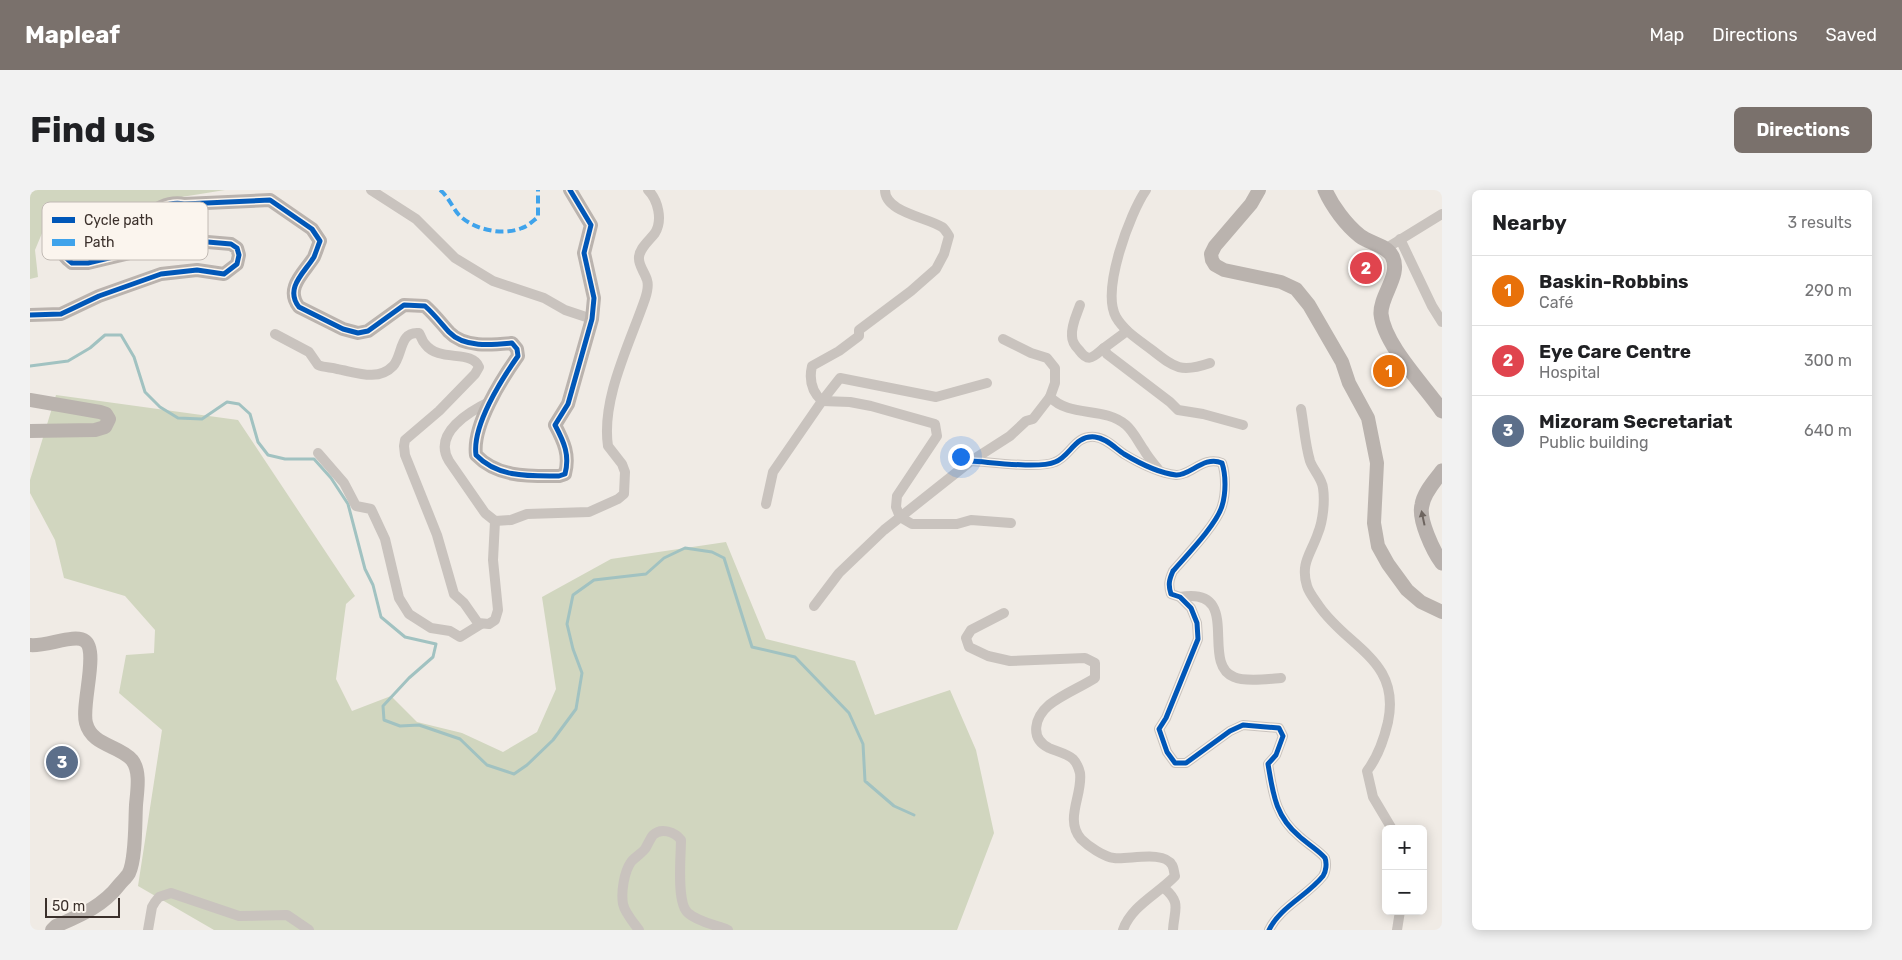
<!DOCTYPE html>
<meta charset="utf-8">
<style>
:root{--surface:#fff;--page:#f2f2f2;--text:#202124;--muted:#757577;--line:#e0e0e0;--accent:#7a716c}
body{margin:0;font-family:Rubik,sans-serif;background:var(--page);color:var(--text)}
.controls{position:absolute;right:15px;bottom:15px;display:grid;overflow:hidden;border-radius:8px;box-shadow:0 2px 12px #0003}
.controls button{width:45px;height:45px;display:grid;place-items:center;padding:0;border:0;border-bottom:1px solid var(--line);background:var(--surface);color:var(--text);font:25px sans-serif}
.scale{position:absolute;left:15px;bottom:12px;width:75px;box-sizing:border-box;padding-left:5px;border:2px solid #3b302b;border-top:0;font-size:14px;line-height:18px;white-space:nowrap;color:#3b302b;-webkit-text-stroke:4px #fbf5ee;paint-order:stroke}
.you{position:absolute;left:930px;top:266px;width:18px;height:18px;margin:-12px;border:4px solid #fff;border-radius:50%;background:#1a73e8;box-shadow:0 0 0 8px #1a73e833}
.badge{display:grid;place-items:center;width:32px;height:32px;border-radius:50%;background:var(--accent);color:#fff;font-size:16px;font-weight:700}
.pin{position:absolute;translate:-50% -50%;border:2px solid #fff;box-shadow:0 1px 5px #0006}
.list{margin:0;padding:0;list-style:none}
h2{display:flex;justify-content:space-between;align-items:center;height:65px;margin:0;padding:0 20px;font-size:21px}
h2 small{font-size:16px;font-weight:400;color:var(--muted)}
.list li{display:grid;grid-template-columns:32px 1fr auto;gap:15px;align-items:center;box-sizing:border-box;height:70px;padding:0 20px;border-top:1px solid var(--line)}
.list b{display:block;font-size:19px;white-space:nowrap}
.list p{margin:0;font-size:16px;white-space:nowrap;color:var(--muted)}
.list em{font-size:16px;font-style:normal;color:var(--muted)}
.map{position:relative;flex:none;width:1412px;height:740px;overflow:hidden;border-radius:8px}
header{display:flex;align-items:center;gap:30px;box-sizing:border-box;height:70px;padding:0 25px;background:var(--accent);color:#fff}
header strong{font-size:24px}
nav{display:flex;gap:28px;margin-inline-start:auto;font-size:18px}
.intro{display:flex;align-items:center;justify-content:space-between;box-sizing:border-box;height:120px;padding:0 30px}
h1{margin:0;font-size:35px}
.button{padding:12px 22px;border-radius:8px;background:var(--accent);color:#fff;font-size:18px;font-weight:700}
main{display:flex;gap:30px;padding:0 30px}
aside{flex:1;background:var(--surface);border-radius:8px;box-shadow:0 2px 12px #0003}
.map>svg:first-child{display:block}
.green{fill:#d1d6bf}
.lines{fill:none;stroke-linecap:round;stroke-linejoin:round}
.stream{stroke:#a1c2c1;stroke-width:3}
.street{stroke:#c9c3be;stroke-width:10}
.secondary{stroke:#bab3ae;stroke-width:14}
.primary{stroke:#b8b1ad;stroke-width:15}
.quiet{stroke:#3fa3eb;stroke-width:4;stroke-dasharray:8 4;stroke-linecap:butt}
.cycleway-casing{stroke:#fbf5ee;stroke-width:8}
.cycleway{stroke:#0057b8;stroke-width:5}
.oneway{fill:#6d645f}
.key{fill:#fbf5ee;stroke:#c1bab4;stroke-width:1}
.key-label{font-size:14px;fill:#3b302b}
</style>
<header>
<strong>Mapleaf</strong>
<nav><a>Map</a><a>Directions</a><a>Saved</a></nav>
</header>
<div class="intro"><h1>Find us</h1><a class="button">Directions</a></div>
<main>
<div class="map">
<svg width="1412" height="740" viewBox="0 0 1412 740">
<rect width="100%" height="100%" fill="#f0ebe5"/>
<g class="green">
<path d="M 0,0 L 195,0 L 133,10 L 85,40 L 37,41 L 41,26 L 20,24 L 5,60 L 8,87 L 0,89 Z"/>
<path d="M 26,205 L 208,230 L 325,406 L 316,414 L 306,489 L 322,521 L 361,506 L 387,532 L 432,543 L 473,562 L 507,542 L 526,499 L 512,407 L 581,369 L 696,352 L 736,449 L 825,471 L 845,525 L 920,500 L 946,560 L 964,643 L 927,740 L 184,740 L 108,696 L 132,540 L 89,503 L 96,465 L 124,463 L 125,440 L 95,406 L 34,388 L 25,350 L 0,303 L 0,290 Z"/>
</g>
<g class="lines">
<path class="stream" d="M 0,176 L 38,171 L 60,158 L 75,145 L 91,145 L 104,167 L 115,202 L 130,217 L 148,228 L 172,229 L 197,212 L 209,214 L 220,224 L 228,252 L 238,265 L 255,269 L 284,269 L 301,288 L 318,314 L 335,379 L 343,395 L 351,427 L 375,447 L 406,454 L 403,467 L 379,488 L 353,516 L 354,530 L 370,536 L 389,535 L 430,549 L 457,575 L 484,584 L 497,575 L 523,550 L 546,519 L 552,483 L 543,459 L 537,434 L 543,405 L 564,390 L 616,384 L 634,368 L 655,358 L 682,362 L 694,368 L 722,457 L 765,467 L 819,523 L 833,554 L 835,591 L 864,616 L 884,625"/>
<g class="street">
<path d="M 341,0 L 386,29 L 425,68 L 463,91 L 514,108 L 535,120 L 562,129"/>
<path d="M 855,0 C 855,22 896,27 912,37 C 915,39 917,43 919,46 L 914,64 L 906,79 L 881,101 L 829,140 L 829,146 L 809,161 L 782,176 C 779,189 781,201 792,211 L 820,212 L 841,216 L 905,234 L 907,246 L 867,306 L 866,317 L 870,327 L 882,334 L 927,334 L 941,330 L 981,333"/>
<path d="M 1116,0 C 1100,23 1071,100 1086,127 C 1094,141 1109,150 1122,160 C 1145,178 1151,183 1180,173"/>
<path d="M 1370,49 L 1402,116 L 1412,132"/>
<path d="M 1355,59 L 1412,24"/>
<path d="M 1050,115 C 1047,124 1041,135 1042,146 C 1042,151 1045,156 1049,160 C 1059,174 1064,166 1074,158"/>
<path d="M 1097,141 L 1074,158 L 1077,164 L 1140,212 L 1148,220 L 1173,224 L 1213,235"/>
<path d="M 245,144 L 279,162 L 288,175 C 295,178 301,177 307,179 C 325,182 348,192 363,176 C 373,165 369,141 389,143 C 391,146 392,151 395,154 C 409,173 442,159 449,177 L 445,184 L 409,221 L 375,250 L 374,256 L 375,265 L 407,345 L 424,404 L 434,413 L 448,433 L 459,434 L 465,430 L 468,420 L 463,370 L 465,331 L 455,323 L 419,271 C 402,243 440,221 461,211"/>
<path d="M 973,149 L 1001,163 L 1017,168 L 1025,178 L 1025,193 L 1020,207"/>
<path d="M 1271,219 C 1274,236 1275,254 1280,271 C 1283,280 1292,288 1293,298 C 1295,311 1293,331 1288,343 C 1281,364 1270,373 1277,396 C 1279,403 1285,410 1289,416 C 1318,458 1371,470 1358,532 C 1354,549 1348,567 1337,581 L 1343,607 L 1362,639"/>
<path d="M 288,263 L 314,293 L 326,316 L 341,319 L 355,349 L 369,408 L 379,424 L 401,438 L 420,441 L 430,447 L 451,434"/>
<path d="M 941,271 C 960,272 1009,279 1025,272 C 1041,266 1044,245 1065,247 C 1076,248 1085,258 1094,264 C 1109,273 1128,283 1146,285 C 1160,286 1174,265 1192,273 C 1196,285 1196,303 1192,316 C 1187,334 1156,366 1143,381 C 1139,390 1138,395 1141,404 L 1150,407 L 1161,418 L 1167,433 L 1168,449 L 1136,528 L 1129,539 L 1137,562 L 1145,573 L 1156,573 L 1200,541 L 1213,535 L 1249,538 L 1253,546 L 1246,565 L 1238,574 C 1243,603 1245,626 1269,646 C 1275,652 1291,662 1295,668 C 1297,673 1296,682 1293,686 C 1277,706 1250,717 1239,740"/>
<path d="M 736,314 L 743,282 L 792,211 L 810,188 L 906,207 L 957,193"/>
<path d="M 465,331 L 481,330 L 497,324 L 559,322 L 588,309 L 594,304 L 595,282 L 592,274 L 578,256 C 571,209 600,153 615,109 C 617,103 619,96 617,90 C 615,83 609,76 609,69 C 608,59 620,50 625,43 C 633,30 628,10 618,0"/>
<path d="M 1150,407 C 1214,396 1169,474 1204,487 C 1215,492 1238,489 1251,488"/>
<path d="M 784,416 L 809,383 L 854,340 L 941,271 L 980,246 L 996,231 L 1003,229 L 1020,207 C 1040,228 1074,216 1096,235 C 1104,242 1108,252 1114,260 C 1118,267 1123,273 1128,279"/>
<path d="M 974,423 L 941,440 L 936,448 L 939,457 L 958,466 L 980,471 L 1055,468 L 1065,473 L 1065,488 C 1051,497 1033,504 1019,515 C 1005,527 999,548 1019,558 C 1026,561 1038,564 1043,569 C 1046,572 1049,579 1050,583 C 1053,605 1034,629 1051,649 C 1058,656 1074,667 1084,668 C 1098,670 1134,660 1142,675 C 1144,678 1144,683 1145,686 C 1128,704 1101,716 1093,740"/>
<path d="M 1134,698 C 1152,713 1144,720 1143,740"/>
<path d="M 118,740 L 122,717 L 125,712 L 129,707 L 141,703 L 209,726 L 257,725 L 279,740"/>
<path d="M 609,740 C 603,732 595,723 593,714 C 591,702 594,682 601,672 C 605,667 611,664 615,659 C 618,654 620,649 623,645 C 631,637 645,642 651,650 C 651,666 646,713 658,723 C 668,732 686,735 698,740"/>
<path d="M 1367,740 L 1370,721"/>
</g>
<g class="secondary">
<path d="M 1229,0 L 1221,14 L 1185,56 L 1181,64 L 1182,70 L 1185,75 L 1194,80 L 1251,92 L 1266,99 L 1279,115 L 1312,172 L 1319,193 L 1338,228 L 1347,273 L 1344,333 L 1348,356 L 1358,374 L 1377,400 L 1391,412 L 1412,422"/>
<path d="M 0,125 L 31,124 L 69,106 L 131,84 L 167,80 L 194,84 L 207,74 L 209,65 L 207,58 L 201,54 L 154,50 L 58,73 L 42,73 C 37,69 32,65 32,58 C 32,38 53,43 65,44 C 74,45 84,44 92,41 C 112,32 130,9 154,14 L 240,10 L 282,39 L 290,51 C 288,56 286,62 284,67 C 275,82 254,98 269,117 L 313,139 L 328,143 L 338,141 L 374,115 L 395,116 C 404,124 411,133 419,142 C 434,158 462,155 482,153 L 487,159 L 488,166 C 471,190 442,236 446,265 C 468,288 500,286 529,286 L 535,284 C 540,265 534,252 525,235 L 538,214 L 562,129 L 564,108 L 554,63 L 561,35 L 540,0"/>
<path d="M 0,210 L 70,222 L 76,224 L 79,229 L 75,237 L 65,240 L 0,241"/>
<path d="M 0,455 C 16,457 45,443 55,451 C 69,461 51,515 56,533 C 62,556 89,555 102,570 C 111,581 107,602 106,615 C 105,633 106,668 99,683 C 97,687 92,691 89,695 C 73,716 51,725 26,736 L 22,740"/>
</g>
<g class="primary">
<path d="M 1295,0 C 1302,16 1316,35 1330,46 C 1339,53 1356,55 1362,66 C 1372,85 1350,105 1351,124 C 1354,155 1395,196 1412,221"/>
<path d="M 1412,281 C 1405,291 1394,302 1392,315 C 1388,329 1403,361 1412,373"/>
</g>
<path class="quiet" d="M 410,0 C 418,6 422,17 429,25 C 444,40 473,46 492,38 C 498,36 503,31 508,27 L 508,0"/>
<g class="cycleway-casing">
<g id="cycleway">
<path d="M 0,125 L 31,124 L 69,106 L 131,84 L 167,80 L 194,84 L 207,74 L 209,65 L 207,58 L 201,54 L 154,50 L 58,73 L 42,73 C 37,69 32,65 32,58 C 32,38 53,43 65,44 C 74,45 84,44 92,41 C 112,32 130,9 154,14 L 240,10 L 282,39 L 290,51 C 288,56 286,62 284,67 C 275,82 254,98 269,117 L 313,139 L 328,143 L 338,141 L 374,115 L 395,116 C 404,124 411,133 419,142 C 434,158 462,155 482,153 L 487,159 L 488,166 C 471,190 442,236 446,265 C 468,288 500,286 529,286 L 535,284 C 540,265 534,252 525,235 L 538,214 L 562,129 L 564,108 L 554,63 L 561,35 L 540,0"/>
<path d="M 941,271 C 960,272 1009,279 1025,272 C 1041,266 1044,245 1065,247 C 1076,248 1085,258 1094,264 C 1109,273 1128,283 1146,285 C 1160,286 1174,265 1192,273 C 1196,285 1196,303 1192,316 C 1187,334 1156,366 1143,381 C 1139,390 1138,395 1141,404 L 1150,407 L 1161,418 L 1167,433 L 1168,449 L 1136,528 L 1129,539 L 1137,562 L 1145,573 L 1156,573 L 1200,541 L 1213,535 L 1249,538 L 1253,546 L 1246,565 L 1238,574 C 1243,603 1245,626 1269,646 C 1275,652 1291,662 1295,668 C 1297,673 1296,682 1293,686 C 1277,706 1250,717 1239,740"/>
</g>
</g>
<use href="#cycleway" class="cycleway"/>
</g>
<defs><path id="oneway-solid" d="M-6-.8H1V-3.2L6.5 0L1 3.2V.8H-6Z" transform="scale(1.25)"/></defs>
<use class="oneway" href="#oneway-solid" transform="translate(1393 328) rotate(-102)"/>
<rect x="12" y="12" width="166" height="58" rx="8" class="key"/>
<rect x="22" y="27" width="23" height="6" fill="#0057b8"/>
<rect x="22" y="49" width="23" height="7" fill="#3fa3eb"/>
<g class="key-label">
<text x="54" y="35">Cycle path</text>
<text x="54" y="57">Path</text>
</g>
</svg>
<div class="controls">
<button>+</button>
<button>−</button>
</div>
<div class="scale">50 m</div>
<div class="you"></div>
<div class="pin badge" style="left:1359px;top:181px;background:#e8710a">1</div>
<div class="pin badge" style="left:1336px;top:78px;background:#e0444e">2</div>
<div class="pin badge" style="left:32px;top:572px;background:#5c6f8a">3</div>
</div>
<aside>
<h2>Nearby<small>3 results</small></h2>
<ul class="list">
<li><span class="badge" style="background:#e8710a">1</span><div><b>Baskin-Robbins</b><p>Café</p></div><em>290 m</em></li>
<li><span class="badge" style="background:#e0444e">2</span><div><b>Eye Care Centre</b><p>Hospital</p></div><em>300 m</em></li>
<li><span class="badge" style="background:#5c6f8a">3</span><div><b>Mizoram Secretariat</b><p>Public building</p></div><em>640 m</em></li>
</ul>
</aside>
</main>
